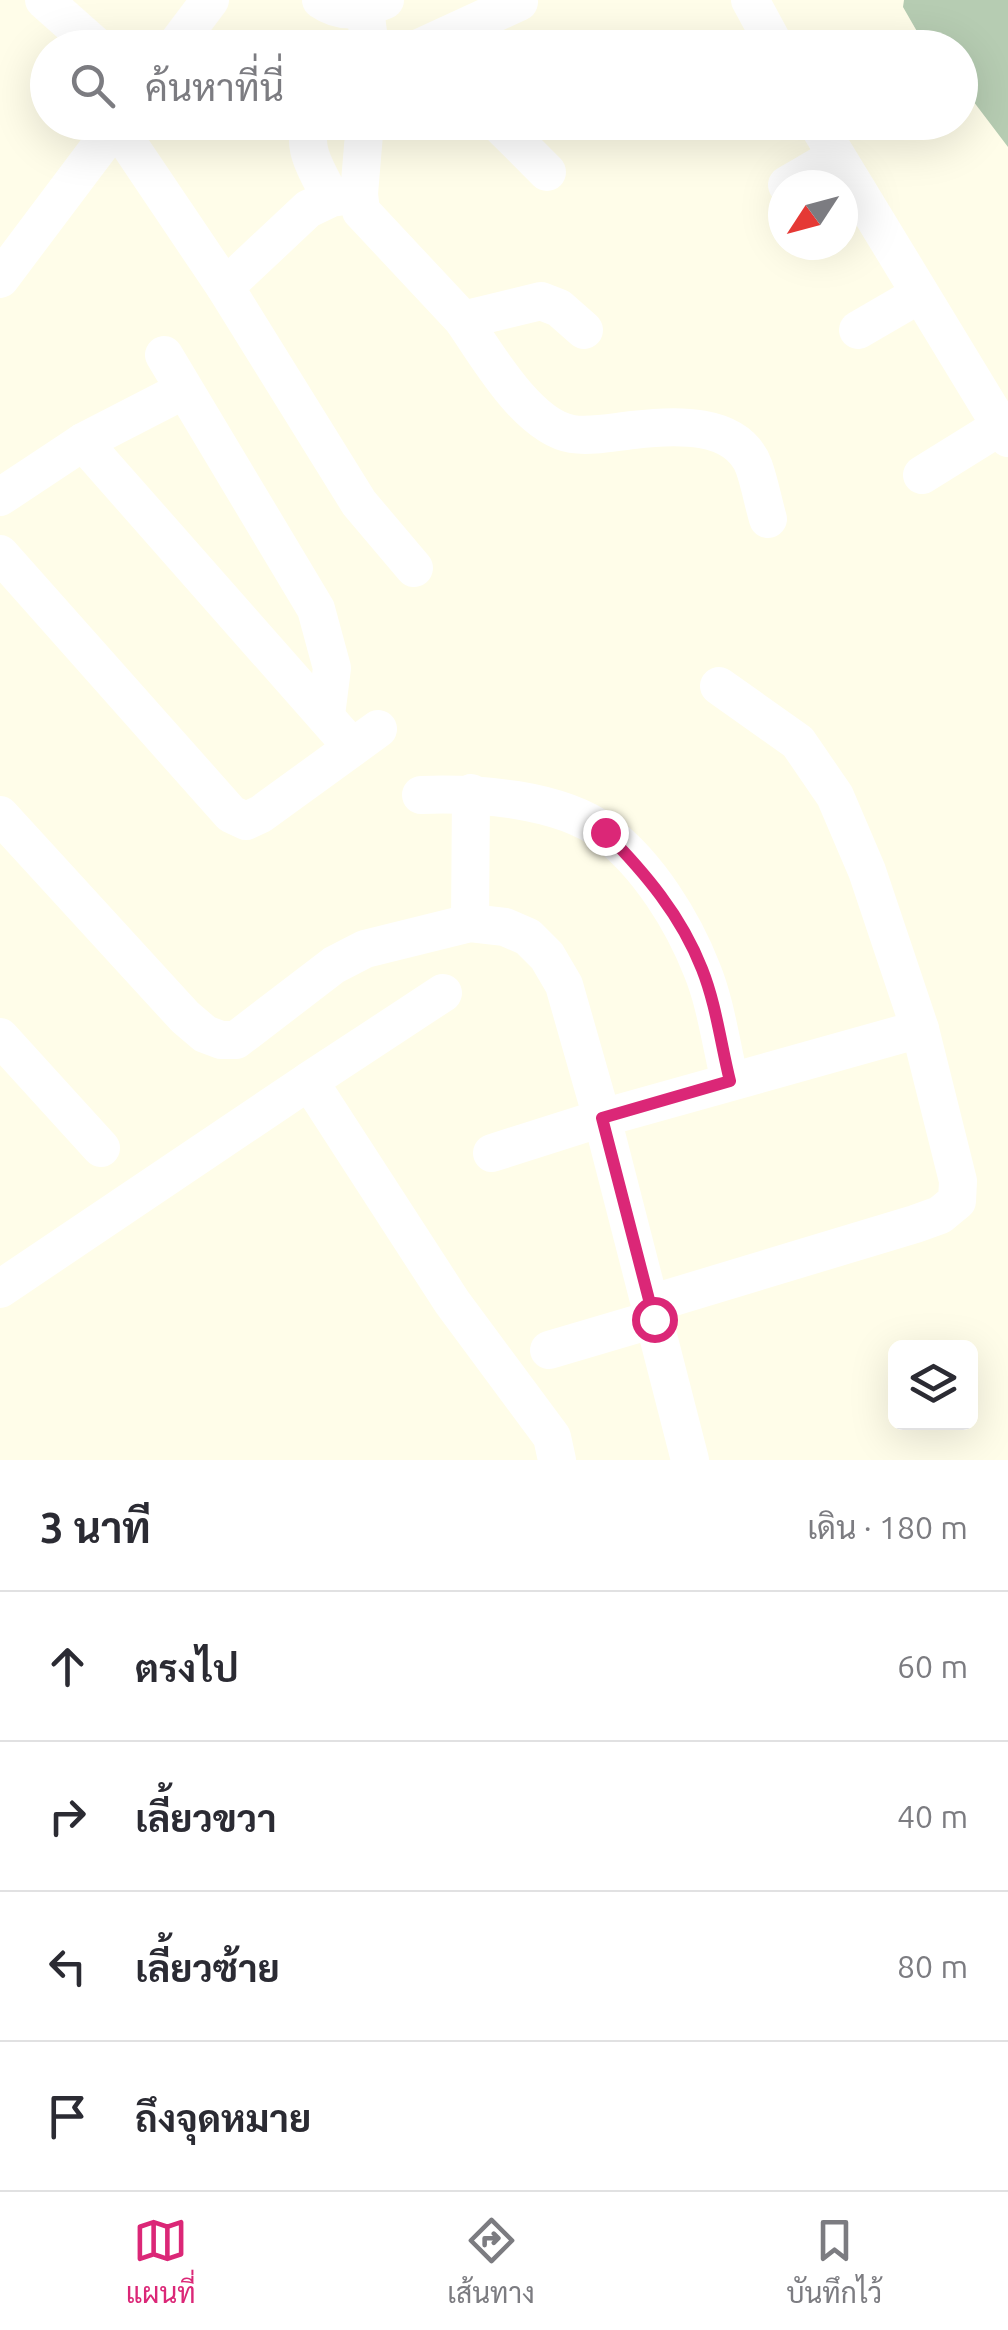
<!DOCTYPE html>
<html lang="th">
<meta charset="utf-8">
<style>
:root{--surface:#fff;--page:#f7f7f7;--text:#2b2b33;--muted:#7c7c81;--line:#e1e1e2;--accent:#db2777}
body{margin:0;font-family:Ubuntu,Sarabun,sans-serif;background:var(--page);color:var(--text)}
.controls{position:absolute;right:30px;bottom:30px;display:grid;overflow:hidden;border-radius:15px;box-shadow:0 10px 40px #0002}
.controls button{width:90px;height:90px;display:grid;place-items:center;padding:0;border:0;border-bottom:2px solid var(--line);background:var(--surface);color:var(--text);font:50px sans-serif}
.compass{position:absolute;left:768px;top:170px;width:90px;height:90px;border-radius:50%;background:var(--surface);box-shadow:0 10px 40px #0002;rotate:234deg}
.stop{position:absolute;width:30px;height:30px;margin:-22px;border:8px solid #db2777;border-radius:50%;background:#fff}
.stop.end{background:#db2777;border-color:#fff;box-shadow:0 2px 10px #0008}
.list{margin:0;padding:0;list-style:none}
h2{display:flex;justify-content:space-between;align-items:center;height:130px;margin:0;padding:0 40px;font-size:42px}
h2 small{font-size:32px;font-weight:400;color:var(--muted)}
.list li{display:grid;grid-template-columns:65px 1fr auto;gap:30px;align-items:center;box-sizing:border-box;height:150px;padding:0 40px;border-top:2px solid var(--line)}
.list b{display:block;font-size:38px;white-space:nowrap}
.list em{font-size:32px;font-style:normal;color:var(--muted)}
.icon{flex:none;width:55px;height:55px;fill:none;stroke:currentColor;stroke-width:2;stroke-linecap:round;stroke-linejoin:round}
.map{position:relative;flex:none;width:1008px;height:1460px;overflow:hidden}
.search{position:absolute;background:var(--surface);box-shadow:0 10px 40px #0002;left:30px;right:30px;top:30px;height:110px;display:flex;align-items:center;gap:25px;box-sizing:border-box;padding:0 35px;border-radius:55px;color:var(--muted);font-size:38px}
.sheet{height:730px;background:var(--surface)}
nav{display:flex;justify-content:space-around;align-items:center;box-sizing:border-box;height:140px;border-top:2px solid var(--line);background:var(--surface);font-size:28px;color:var(--muted)}
nav a{display:grid;justify-items:center;gap:5px}
nav .on{color:var(--accent)}
.map>svg:first-child{display:block}
.water{fill:#b6ccb2}
.lines{fill:none;stroke-linecap:round;stroke-linejoin:round}
.minor{stroke:#fff;stroke-width:38}
.route{stroke:#db2777;stroke-width:12}
</style>
<div class="map">
<svg width="1008" height="1460" viewBox="0 0 1008 1460">
<rect width="100%" height="100%" fill="#fffde9"/>
<path class="water" d="M 904,0 L 1008,0 L 1008,147 L 961,85 L 960,48 L 926,47 L 903,7 Z"/>
<g class="lines">
<g class="minor">
<path d="M 44,0 L 98,48"/>
<path d="M 321,0 C 343,15 362,10 385,0"/>
<path d="M 750,0 L 776,48"/>
<path d="M 365,9 L 370,48"/>
<path d="M 174,48 L 210,0"/>
<path d="M 419,48 L 519,2"/>
<path d="M 312,122 C 299,147 320,176 331,198"/>
<path d="M 365,122 L 359,194 L 361,211 L 463,320 L 541,301 L 559,308 L 584,330"/>
<path d="M 497,122 L 547,172"/>
<path d="M 816,122 L 1008,438"/>
<path d="M 116,125 L 225,287 L 359,503 L 414,568"/>
<path d="M 787,185 L 835,157"/>
<path d="M 0,279 L 118,122"/>
<path d="M 225,287 L 308,209 L 331,198 L 359,194"/>
<path d="M 463,320 C 486,354 528,427 572,434 C 591,437 614,432 633,430 C 673,425 737,421 754,467 C 760,484 763,502 768,519"/>
<path d="M 858,330 L 920,294"/>
<path d="M 164,355 L 316,609 L 332,668 L 326,715"/>
<path d="M 83,442 L 352,747"/>
<path d="M 922,475 L 1001,426"/>
<path d="M 0,497 L 83,442 L 184,390"/>
<path d="M 0,554 L 231,814 L 246,821 L 261,814 L 378,729"/>
<path d="M 421,795 C 477,793 559,798 606,833 C 648,865 683,921 702,970 C 716,1004 721,1045 730,1081"/>
<path d="M 0,815 L 185,1017 L 205,1034 L 221,1040 L 236,1040 L 334,965 L 365,949 L 470,923 L 505,927 L 528,937 L 547,956 L 564,985 L 602,1118 L 690,1460"/>
<path d="M 470,923 L 471,793"/>
<path d="M 443,993 L 309,1081 L 452,1302 L 552,1437 L 557,1460"/>
<path d="M 0,1037 L 101,1148"/>
<path d="M 492,1153 L 602,1118 L 920,1029"/>
<path d="M 0,1289 L 309,1081"/>
<path d="M 650,1304 L 915,1224 L 940,1215 L 957,1201 L 958,1181 L 920,1029 L 867,871 L 835,796 L 798,742 L 719,686"/>
<path d="M 549,1350 L 654,1319"/>
</g>
</g>
<g class="lines">
<path class="route" d="M 605,832 C 645,873 681,915 702,969 C 716,1004 721,1045 730,1081 L 602,1118 L 654,1319"/>
</g>
</svg>
<div class="controls">
<button><svg class="icon" aria-label="layers" viewBox="0 0 24 24"><path d="M12 4l9 5-9 5-9-5zM3 14l9 5 9-5"/></svg></button>
</div>
<svg class="compass" viewBox="-18 -18 36 36"><path d="M0-13l5 13h-10z" fill="#e53935"/><path d="M0 13l5-13h-10z" fill="#7c7c81"/></svg>
<div class="stop" style="left:654px;top:1319px"></div>
<div class="stop end" style="left:605px;top:832px"></div>
<div class="search"><svg class="icon" aria-label="search" viewBox="0 0 24 24"><circle cx="10" cy="10" r="6"/><path d="M15 15l6 6"/></svg>ค้นหาที่นี่</div>
</div>
<section class="sheet">
<h2>3 นาที<small>เดิน · 180 m</small></h2>
<ul class="list">
<li><svg class="icon" aria-label="ahead" viewBox="0 0 24 24"><path d="M12 20V5M6 11l6-6 6 6"/></svg><div><b>ตรงไป</b></div><em>60 m</em></li>
<li><svg class="icon" aria-label="right" viewBox="0 0 24 24"><path d="M7 20v-9h11M14 6l5 5-5 5"/></svg><div><b>เลี้ยวขวา</b></div><em>40 m</em></li>
<li><svg class="icon" aria-label="left" viewBox="0 0 24 24"><path d="M17 20v-9H6M10 6l-5 5 5 5"/></svg><div><b>เลี้ยวซ้าย</b></div><em>80 m</em></li>
<li><svg class="icon" aria-label="arrive" viewBox="0 0 24 24"><path d="M6 21V4h12l-3 4 3 4H6"/></svg><div><b>ถึงจุดหมาย</b></div></li>
</ul>
</section>
<nav>
<a class="on"><svg class="icon" aria-label="map" viewBox="0 0 24 24"><path d="M3 6l6-2 6 2 6-2v14l-6 2-6-2-6 2zM9 4v14M15 6v14"/></svg>แผนที่</a>
<a><svg class="icon" aria-label="directions" viewBox="0 0 24 24"><path d="M12 3l9 9-9 9-9-9zM9 14v-3h6M13 9l2 2-2 2"/></svg>เส้นทาง</a>
<a><svg class="icon" aria-label="saved" viewBox="0 0 24 24"><path d="M7 4h10v16l-5-4-5 4z"/></svg>บันทึกไว้</a>
</nav>
